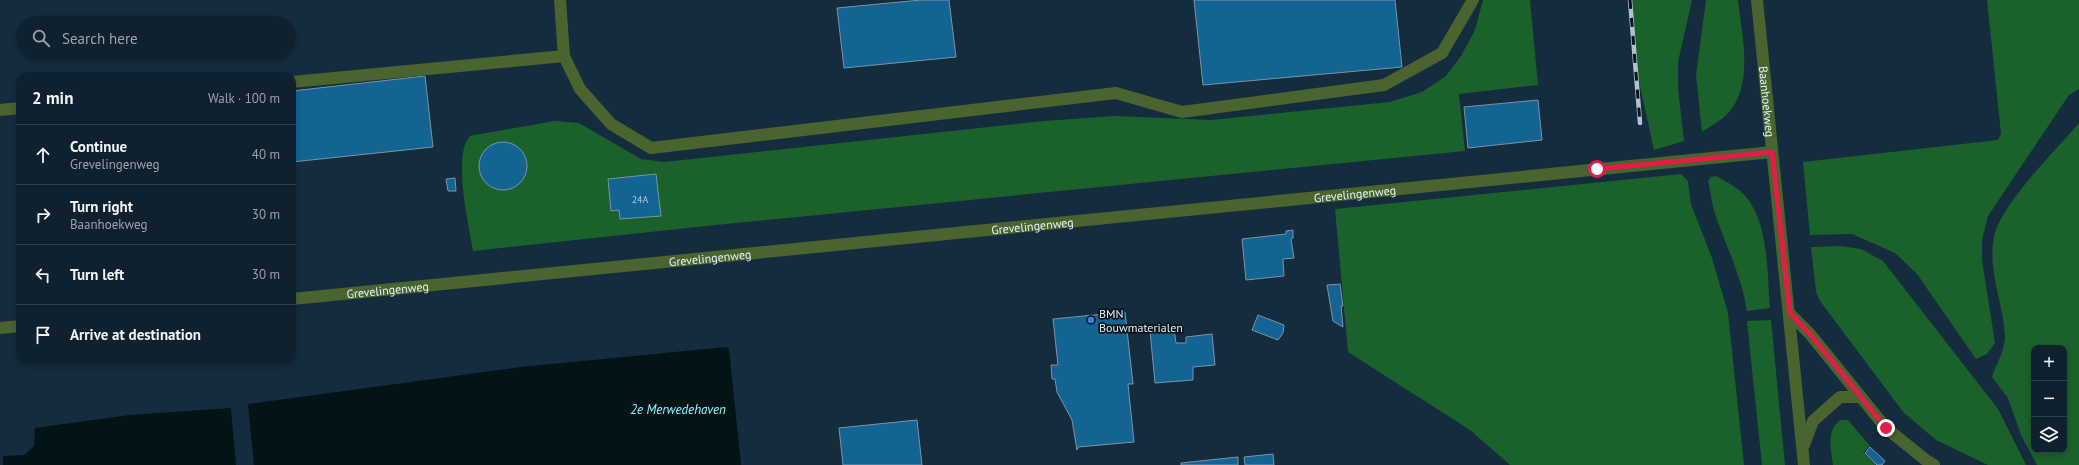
<!DOCTYPE html>
<meta charset="utf-8">
<style>
:root{--surface:#0f212e;--page:#182936;--text:#f1f3f6;--muted:#9ba3aa;--line:#2f3e4a}
body{margin:0;font-family:"PT Sans",sans-serif;background:var(--page);color:var(--text)}
.controls{position:absolute;right:12px;bottom:12px;display:grid;overflow:hidden;border-radius:8px;box-shadow:0 2px 6px #0003}
.controls button{width:36px;height:36px;display:grid;place-items:center;padding:0;border:0;border-bottom:1px solid var(--line);background:var(--surface);color:var(--text);font:20px sans-serif}
.stop{position:absolute;width:12px;height:12px;margin:-9px;border:3px solid #e11d48;border-radius:50%;background:#fff}
.stop.end{background:#e11d48;border-color:#fff;box-shadow:0 1px 4px #0008}
.list{margin:0;padding:0;list-style:none}
h2{display:flex;justify-content:space-between;align-items:center;height:52px;margin:0;padding:0 16px;font-size:17px}
h2 small{font-size:13px;font-weight:400;color:var(--muted)}
.list li{display:grid;grid-template-columns:26px 1fr auto;gap:12px;align-items:center;box-sizing:border-box;height:60px;padding:0 16px;border-top:1px solid var(--line)}
.list b{display:block;font-size:15px;white-space:nowrap}
.list p{margin:0;font-size:13px;white-space:nowrap;color:var(--muted)}
.list em{font-size:13px;font-style:normal;color:var(--muted)}
.icon{flex:none;width:22px;height:22px;fill:none;stroke:currentColor;stroke-width:2;stroke-linecap:round;stroke-linejoin:round}
.map{position:relative;flex:none;width:2079px;height:465px;overflow:hidden}
.search{position:absolute;background:var(--surface);box-shadow:0 2px 6px #0003;left:16px;top:16px;width:280px;height:44px;display:flex;align-items:center;gap:10px;box-sizing:border-box;padding:0 14px;border-radius:22px;color:var(--muted);font-size:15px}
.panel{position:absolute;background:var(--surface);box-shadow:0 2px 6px #0003;left:16px;top:72px;width:280px;height:292px;border-radius:12px}
.map>svg:first-child{display:block}
.green{fill:#1b612b;fill-rule:evenodd}
.water{fill:#021415}
.building{fill:#136492;stroke:#7a94a8}
.lines{fill:none;stroke-linecap:round;stroke-linejoin:round}
.minor{stroke:#4a642f;stroke-width:12}
.rail-casing{stroke:#b1c2ce;stroke-width:4.5}
.rail{stroke:#09141b;stroke-width:3;stroke-dasharray:9;stroke-linecap:butt}
.route{stroke:#e11d48;stroke-width:5}
.shop-dot{fill:#3f7fe0;stroke:#09141b;stroke-width:1.5}
.labels{text-anchor:middle;dominant-baseline:central;stroke-width:3.5;stroke-linejoin:round;paint-order:stroke}
.number-label{font-size:10px;fill:#aecee1}
.street-label{font-size:12px;fill:#e2f1fb;stroke:#09141b}
.poi-label{font-size:12px;fill:#e2f1fb;stroke:#09141b;text-anchor:start}
.water-label{font-size:13px;font-style:italic;fill:#8ef4fb;stroke:#09141b}
</style>
<div class="map">
<svg width="2079" height="465" viewBox="0 0 2079 465">
<rect width="100%" height="100%" fill="#142c3d"/>
<g class="green">
<path d="M 1483,0 L 1530,0 L 1538,85 L 1459,94 L 1465,151 L 706,226 L 473,251 C 469,226 452,155 470,136 L 554,121 L 579,123 L 641,159 L 664,162 L 1044,121 L 1114,116 L 1211,120 L 1390,102 L 1422,92 L 1446,76 L 1461,56 L 1475,30 Z"/>
<path d="M 1631,0 L 1692,0 L 1678,62 L 1678,88 L 1684,141 L 1654,150 L 1638,77 Z"/>
<path d="M 1706,0 L 1738,0 C 1742,37 1756,91 1723,118 C 1716,123 1709,127 1702,132 L 1696,75 Z"/>
<path d="M 1987,0 L 2079,0 L 2079,89 L 2069,95 L 1988,216 L 1982,240 L 1982,260 L 1995,343 L 1987,354 L 1976,359 L 1917,274 L 1895,253 L 1852,234 L 1810,235 L 1803,162 L 1998,140 L 2001,134 Z"/>
<path d="M 2079,123 L 2079,465 L 2037,465 L 2021,435 L 2008,398 L 1992,377 C 1996,364 2005,351 2005,337 C 2004,305 1987,270 1994,237 C 2000,205 2056,150 2079,123 ZM 2034,348 L 2064,348 L 2064,450 L 2034,450 Z"/>
<path d="M 1681,174 L 1688,181 L 1691,204 L 1712,258 L 1728,313 L 1744,465 L 1510,465 L 1470,430 L 1348,352 L 1335,209 Z"/>
<path d="M 1716,176 C 1727,182 1739,188 1747,198 C 1769,226 1767,274 1770,308 L 1747,311 C 1742,278 1727,248 1716,217 C 1712,206 1711,193 1708,181 L 1711,177 Z"/>
<path d="M 1840,246 L 1861,249 L 1883,261 L 1998,409 L 2026,465 L 1988,465 L 1936,440 L 1904,413 L 1820,301 L 1816,292 L 1811,247 Z"/>
<path d="M 1771,320 L 1785,465 L 1762,465 L 1747,321 Z"/>
<path d="M 1840,420 L 1848,420 L 1870,446 L 1863,452 L 1876,465 L 1833,465 C 1831,449 1826,431 1840,420 Z"/>
</g>
<g class="water">
<path d="M 726,347 L 729,349 L 741,465 L 254,465 L 248,404 L 521,367 Z"/>
<path d="M 231,408 L 236,465 L 3,465 L 3,456 L 24,455 L 34,446 L 35,428 L 129,415 Z"/>
</g>
<g class="building">
<path d="M 921,0 L 949,0 L 956,57 L 844,68 L 837,8 Z"/>
<path d="M 1194,0 L 1395,0 L 1402,67 L 1203,85 Z"/>
<path d="M 425,76 L 433,147 L 292,162 L 292,91 Z"/>
<path d="M 1538,100 L 1542,140 L 1468,148 L 1464,107 Z"/>
<circle cx="503" cy="166" r="24"/>
<path d="M 656,174 L 661,216 L 620,219 L 619,210 L 611,211 L 608,179 Z"/>
<path d="M 455,178 L 456,191 L 448,191 L 446,179 Z"/>
<path d="M 1293,230 L 1293,238 L 1291,239 L 1294,258 L 1283,259 L 1284,276 L 1246,280 L 1242,239 L 1286,234 L 1286,231 Z"/>
<path d="M 1340,284 L 1343,306 L 1341,306 L 1343,327 L 1333,321 L 1327,285 Z"/>
<path d="M 1125,312 L 1133,384 L 1128,384 L 1134,442 L 1078,447 L 1077,450 L 1072,420 L 1057,392 L 1055,379 L 1052,379 L 1051,365 L 1058,365 L 1053,319 Z"/>
<path d="M 1258,315 L 1284,325 L 1283,333 L 1278,340 L 1252,330 Z"/>
<path d="M 1174,329 L 1176,343 L 1186,343 L 1186,337 L 1212,334 L 1215,365 L 1193,367 L 1193,380 L 1155,383 L 1150,331 Z"/>
<path d="M 917,420 L 922,465 L 843,465 L 839,428 Z"/>
<path d="M 1870,447 L 1885,461 L 1882,465 L 1877,465 L 1865,453 Z"/>
<path d="M 1273,454 L 1274,465 L 1245,465 L 1244,457 Z"/>
<path d="M 1238,457 L 1238,465 L 1181,465 L 1181,463 Z"/>
</g>
<g class="lines">
<g class="minor">
<path d="M 560,0 L 564,56 L 580,89 L 611,124 L 651,148 L 1116,93 L 1182,112 L 1384,85 L 1442,53 L 1473,0"/>
<path id="s1" d="M 1757,0 L 1804,465"/>
<path d="M 292,82 L 564,56"/>
<path d="M 0,110 L 20,108"/>
<path id="s2" d="M 292,299 L 1772,152"/>
<path d="M 1789,313 L 1810,334 L 1886,428 L 1927,461 L 1934,465"/>
<path d="M 0,328 L 20,326"/>
<path d="M 1804,445 L 1813,421 L 1840,397 L 1861,397"/>
</g>
<g class="rail-casing">
<path id="rail" d="M 1630,0 L 1640,123"/>
</g>
<use href="#rail" class="rail"/>
</g>
<g class="lines">
<path class="route" d="M 1597,169 L 1772,152 L 1790,313 L 1810,334 L 1886,428"/>
</g>
<circle class="shop-dot" cx="1091" cy="320" r="4"/>
<g class="labels">
<g class="number-label">
<text x="640" y="199">24A</text>
</g>
<g class="street-label">
<text stroke="none"><textPath href="#s1" startOffset="102">Baanhoekweg</textPath></text>
<text stroke="none"><textPath href="#s2" startOffset="1068">Grevelingenweg</textPath></text>
<text stroke="none"><textPath href="#s2" startOffset="744">Grevelingenweg</textPath></text>
<text stroke="none"><textPath href="#s2" startOffset="420">Grevelingenweg</textPath></text>
<text stroke="none"><textPath href="#s2" startOffset="96">Grevelingenweg</textPath></text>
</g>
<g class="poi-label">
<text x="1099" y="313">BMN<tspan x="1099" dy="14">Bouwmaterialen</tspan></text>
</g>
<g class="water-label">
<text x="678" y="409">2e Merwedehaven</text>
</g>
</g>
</svg>
<div class="controls">
<button>+</button>
<button>−</button>
<button><svg class="icon" aria-label="layers" viewBox="0 0 24 24"><path d="M12 4l9 5-9 5-9-5zM3 14l9 5 9-5"/></svg></button>
</div>
<div class="stop" style="left:1597px;top:169px"></div>
<div class="stop end" style="left:1886px;top:428px"></div>
<div class="search"><svg class="icon" aria-label="search" viewBox="0 0 24 24"><circle cx="10" cy="10" r="6"/><path d="M15 15l6 6"/></svg>Search here</div>
<section class="panel">
<h2>2 min<small>Walk · 100 m</small></h2>
<ul class="list">
<li><svg class="icon" aria-label="ahead" viewBox="0 0 24 24"><path d="M12 20V5M6 11l6-6 6 6"/></svg><div><b>Continue</b><p>Grevelingenweg</p></div><em>40 m</em></li>
<li><svg class="icon" aria-label="right" viewBox="0 0 24 24"><path d="M7 20v-9h11M14 6l5 5-5 5"/></svg><div><b>Turn right</b><p>Baanhoekweg</p></div><em>30 m</em></li>
<li><svg class="icon" aria-label="left" viewBox="0 0 24 24"><path d="M17 20v-9H6M10 6l-5 5 5 5"/></svg><div><b>Turn left</b></div><em>30 m</em></li>
<li><svg class="icon" aria-label="arrive" viewBox="0 0 24 24"><path d="M6 21V4h12l-3 4 3 4H6"/></svg><div><b>Arrive at destination</b></div></li>
</ul>
</section>
</div>
